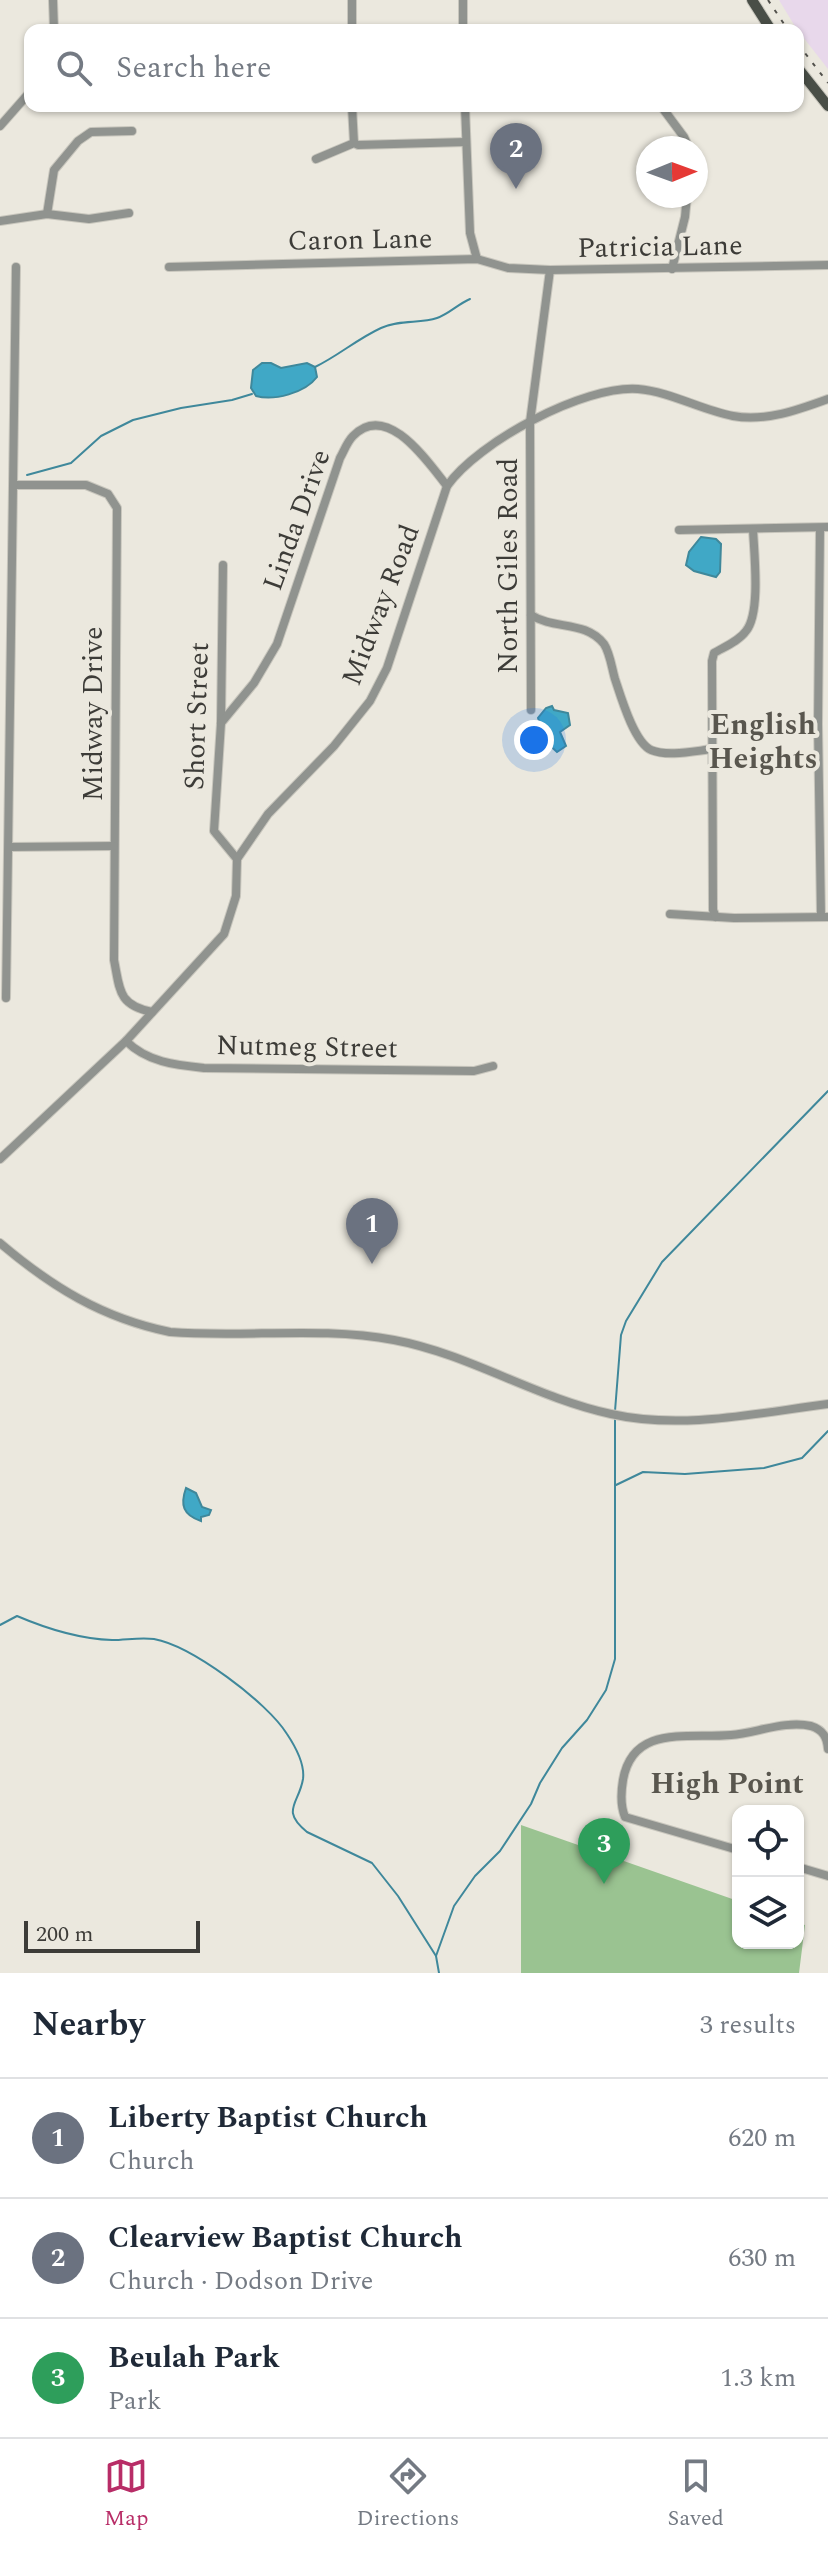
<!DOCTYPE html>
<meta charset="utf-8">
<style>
:root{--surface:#fff;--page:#f6f6f7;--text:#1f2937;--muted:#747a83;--line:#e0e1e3;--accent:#b82d67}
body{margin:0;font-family:Spectral,serif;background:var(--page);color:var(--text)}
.controls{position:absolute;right:24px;bottom:24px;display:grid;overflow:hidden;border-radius:16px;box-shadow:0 2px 6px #0004}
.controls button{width:72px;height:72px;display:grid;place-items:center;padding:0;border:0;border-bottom:2px solid var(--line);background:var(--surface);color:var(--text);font:40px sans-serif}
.compass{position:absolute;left:636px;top:136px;width:72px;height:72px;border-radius:50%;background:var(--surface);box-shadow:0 2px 6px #0004;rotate:89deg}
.scale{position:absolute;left:24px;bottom:20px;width:176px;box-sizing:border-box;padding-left:8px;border:4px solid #3d3c38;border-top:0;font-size:22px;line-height:28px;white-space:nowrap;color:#3d3c38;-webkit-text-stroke:6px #ebe8de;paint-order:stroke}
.you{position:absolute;left:534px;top:740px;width:28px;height:28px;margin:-20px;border:6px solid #fff;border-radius:50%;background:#1a73e8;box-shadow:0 0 0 12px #1a73e833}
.badge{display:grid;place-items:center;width:52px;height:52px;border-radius:50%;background:var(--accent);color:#fff;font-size:26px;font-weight:700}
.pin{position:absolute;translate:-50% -66px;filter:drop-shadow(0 2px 4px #0008)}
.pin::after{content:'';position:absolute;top:42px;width:28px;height:24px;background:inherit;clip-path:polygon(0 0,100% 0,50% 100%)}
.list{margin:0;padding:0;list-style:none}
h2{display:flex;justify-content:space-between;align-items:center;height:104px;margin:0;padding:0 32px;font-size:34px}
h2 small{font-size:26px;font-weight:400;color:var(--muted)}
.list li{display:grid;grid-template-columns:52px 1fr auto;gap:24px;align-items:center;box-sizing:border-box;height:120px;padding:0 32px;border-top:2px solid var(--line)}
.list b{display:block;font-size:30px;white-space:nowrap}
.list p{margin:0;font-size:26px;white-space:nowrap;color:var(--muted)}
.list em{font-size:26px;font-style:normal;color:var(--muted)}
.icon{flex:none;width:44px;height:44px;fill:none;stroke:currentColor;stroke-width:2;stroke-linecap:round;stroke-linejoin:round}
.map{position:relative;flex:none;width:828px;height:1973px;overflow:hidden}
.search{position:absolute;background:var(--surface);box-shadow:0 2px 6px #0004;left:24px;right:24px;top:24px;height:88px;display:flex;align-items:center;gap:20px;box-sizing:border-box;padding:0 28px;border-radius:16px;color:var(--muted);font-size:30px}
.sheet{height:464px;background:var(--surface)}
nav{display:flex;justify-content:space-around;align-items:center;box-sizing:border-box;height:112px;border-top:2px solid var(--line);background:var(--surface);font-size:22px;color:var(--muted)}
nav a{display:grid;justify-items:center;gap:4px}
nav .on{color:var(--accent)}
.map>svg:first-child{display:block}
.industrial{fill:#e8d8eb}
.green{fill:#9ac391}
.water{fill:#40a8c6;stroke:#3f889b;stroke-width:2}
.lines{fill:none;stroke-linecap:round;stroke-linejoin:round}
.stream{stroke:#3f889b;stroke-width:2}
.minor-casing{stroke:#c8c6bd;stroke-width:10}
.major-casing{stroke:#c8c6bd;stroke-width:12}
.minor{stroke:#90938f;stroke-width:8}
.major{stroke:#494e47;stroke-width:10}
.rail{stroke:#52514c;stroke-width:2;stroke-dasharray:4 8;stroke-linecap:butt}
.labels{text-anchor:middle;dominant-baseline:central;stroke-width:8;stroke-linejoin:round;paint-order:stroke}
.street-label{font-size:28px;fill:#3d3c38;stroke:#ebe8de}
.neighbourhood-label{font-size:30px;font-weight:bold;fill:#59564e;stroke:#ebe8de}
</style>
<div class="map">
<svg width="828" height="1973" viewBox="0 0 828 1973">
<rect width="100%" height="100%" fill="#ebe8de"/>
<path class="industrial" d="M 779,0 L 828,0 L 828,69 L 796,28 Z"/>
<path class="green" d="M 521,1825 L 738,1901 L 738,1943 L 798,1943 L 798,1923 L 805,1925 L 799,1973 L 521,1973 Z"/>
<g class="water">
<path d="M 262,363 L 271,363 L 281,368 L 307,363 L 315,367 L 317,377 C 305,393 274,401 256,396 L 251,388 L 253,370 Z"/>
<path d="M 701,537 L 716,539 L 721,544 L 720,572 L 716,577 L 694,571 L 686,565 L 689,552 Z"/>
<path d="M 552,706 L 554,710 L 568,713 L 570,725 L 560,732 L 566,746 L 557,752 L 547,743 L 538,718 L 546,708 Z"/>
<path d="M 186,1488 L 196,1493 L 202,1507 L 211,1510 L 209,1515 L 201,1517 L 201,1521 C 183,1515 180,1505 186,1488 Z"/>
</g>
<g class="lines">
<g class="stream">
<path d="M 315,367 C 338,356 357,339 381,328 C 400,319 420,324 437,318 C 449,314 458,304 470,299"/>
<path d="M 27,475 L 71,463 L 101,436 L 133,420 L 181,408 L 232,400 L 252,394"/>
<path d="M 615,1411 L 621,1335 L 626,1321 L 662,1262 L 828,1091"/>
<path d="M 616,1485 L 643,1472 L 685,1474 L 764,1468 L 802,1458 L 828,1431"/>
<path d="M 0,1625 L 17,1616 C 45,1628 81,1639 112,1640 C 126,1640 140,1637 154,1639 C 192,1646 267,1702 287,1734 C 295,1746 305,1764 303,1779 C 299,1804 280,1810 307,1832 L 372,1863 L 398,1896 L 436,1956 L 439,1973"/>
<path d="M 436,1956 L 454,1906 L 475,1876 L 500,1851 L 531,1804 L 540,1783 L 562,1748 L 587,1720 L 606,1690 L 615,1659 L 615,1417"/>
</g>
<g class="minor-casing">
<g id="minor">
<path d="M 53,0 L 54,30"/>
<path d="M 463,0 L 463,30"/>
<path d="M 352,30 L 352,0"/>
<path d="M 352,106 L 354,143"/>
<path d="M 465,106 L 470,233 L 477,259"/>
<path d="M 586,106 L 587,107"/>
<path d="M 661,106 L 684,137 L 689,148"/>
<path d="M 0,126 L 30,92"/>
<path d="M 316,159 L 354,143 L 358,145 L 466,142"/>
<path d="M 47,214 L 54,170 L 78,141 L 91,132 L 132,131"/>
<path d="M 0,221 L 47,214 L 89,219 L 129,213"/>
<path d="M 169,267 L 477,259 L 508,268 L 550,270 L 828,265"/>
<path d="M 672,269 L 685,217 L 687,196"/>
<path d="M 14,485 L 86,485 L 108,494 L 117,508 L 114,960 C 120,990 118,1005 152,1012"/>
<path d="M 820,529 L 818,724 L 821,917"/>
<path d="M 679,530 L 828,527"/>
<path d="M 223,565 L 221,723 L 214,831 L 237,859"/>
<path d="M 531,615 C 554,630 585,620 604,644 C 610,653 612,669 615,679 C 621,697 634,742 651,750 C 668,757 694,751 713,749"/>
<path d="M 531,710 L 530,422 L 550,270"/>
<path d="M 221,723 L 254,683 L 277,644 L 340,458 C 344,451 347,442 353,436 C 387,401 427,461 447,486"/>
<path d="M 9,847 L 114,846"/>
<path d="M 670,914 L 734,918 L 828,917"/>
<path d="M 716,917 L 713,910 L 712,661 L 714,653 C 724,647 739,641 746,631 C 761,613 754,553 753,529"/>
<path d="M 6,998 L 16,267"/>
<path d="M 126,1041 C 147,1062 175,1065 204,1068 L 474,1071 L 493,1066"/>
<path d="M 0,1159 L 126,1041 L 224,934 L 236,896 L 237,859 L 268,814 L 334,746 L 370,701 L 387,668 L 447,486 C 478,442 584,385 638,389 C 671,392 701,410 733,416 C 765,422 798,410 828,399"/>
<path d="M 0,1243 C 52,1287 102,1318 170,1332 C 244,1338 320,1326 394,1340 C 469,1354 536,1398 611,1414 C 682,1430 757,1413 828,1404"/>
<path d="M 738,1850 L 625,1817 C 620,1805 621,1792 623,1780 C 633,1724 688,1739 731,1735 C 756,1733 786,1720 811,1726 C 823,1730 827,1737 828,1749"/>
<path d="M 798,1867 L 828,1876"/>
</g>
</g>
<g class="major-casing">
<g id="major">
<path d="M 752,0 L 771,30"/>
<path d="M 798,68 L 828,106"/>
</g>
</g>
<use href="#minor" class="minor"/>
<use href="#major" class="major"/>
<g class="rail">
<path d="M 768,0 L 788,30"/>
<path d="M 798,44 L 828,83"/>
</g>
</g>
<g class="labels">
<g class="street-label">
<text transform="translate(360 240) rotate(-1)">Caron Lane</text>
<text transform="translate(660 247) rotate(-1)">Patricia Lane</text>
<text transform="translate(297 520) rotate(-70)">Linda Drive</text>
<text transform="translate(508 566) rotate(-90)">North Giles Road</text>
<text transform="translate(381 605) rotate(-69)">Midway Road</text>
<text transform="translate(93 714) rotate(-90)">Midway Drive</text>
<text transform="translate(197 716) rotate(-88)">Short Street</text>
<text transform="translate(307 1047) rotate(1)">Nutmeg Street</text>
</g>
<g class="neighbourhood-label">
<text x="763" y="725">English<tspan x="763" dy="34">Heights</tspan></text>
<text x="727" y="1784">High Point</text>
</g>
</g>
</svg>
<div class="controls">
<button><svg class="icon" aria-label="locate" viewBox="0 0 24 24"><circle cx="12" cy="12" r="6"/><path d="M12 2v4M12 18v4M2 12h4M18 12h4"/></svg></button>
<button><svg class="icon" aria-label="layers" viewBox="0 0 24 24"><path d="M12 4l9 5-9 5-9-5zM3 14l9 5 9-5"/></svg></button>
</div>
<svg class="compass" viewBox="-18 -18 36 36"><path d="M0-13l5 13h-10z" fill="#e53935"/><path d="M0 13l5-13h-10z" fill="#747a83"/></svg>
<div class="scale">200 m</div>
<div class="you"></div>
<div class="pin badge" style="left:372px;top:1264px;background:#6b7280">1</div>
<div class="pin badge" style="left:516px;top:189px;background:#6b7280">2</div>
<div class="pin badge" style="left:604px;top:1884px;background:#2e9e5b">3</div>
<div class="search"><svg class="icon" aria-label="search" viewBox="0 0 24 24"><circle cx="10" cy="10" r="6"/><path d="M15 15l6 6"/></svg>Search here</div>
</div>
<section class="sheet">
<h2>Nearby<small>3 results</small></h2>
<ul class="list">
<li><span class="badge" style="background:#6b7280">1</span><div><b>Liberty Baptist Church</b><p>Church</p></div><em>620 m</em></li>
<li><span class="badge" style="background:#6b7280">2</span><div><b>Clearview Baptist Church</b><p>Church · Dodson Drive</p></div><em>630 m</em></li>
<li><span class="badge" style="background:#2e9e5b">3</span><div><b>Beulah Park</b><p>Park</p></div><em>1.3 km</em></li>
</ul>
</section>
<nav>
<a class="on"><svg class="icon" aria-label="map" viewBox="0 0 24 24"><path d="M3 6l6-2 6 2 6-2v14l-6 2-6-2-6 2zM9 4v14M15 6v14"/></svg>Map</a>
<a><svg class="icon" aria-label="directions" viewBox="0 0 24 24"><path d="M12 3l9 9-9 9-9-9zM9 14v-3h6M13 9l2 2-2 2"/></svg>Directions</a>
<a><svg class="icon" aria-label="saved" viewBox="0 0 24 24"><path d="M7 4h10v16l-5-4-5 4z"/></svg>Saved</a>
</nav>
